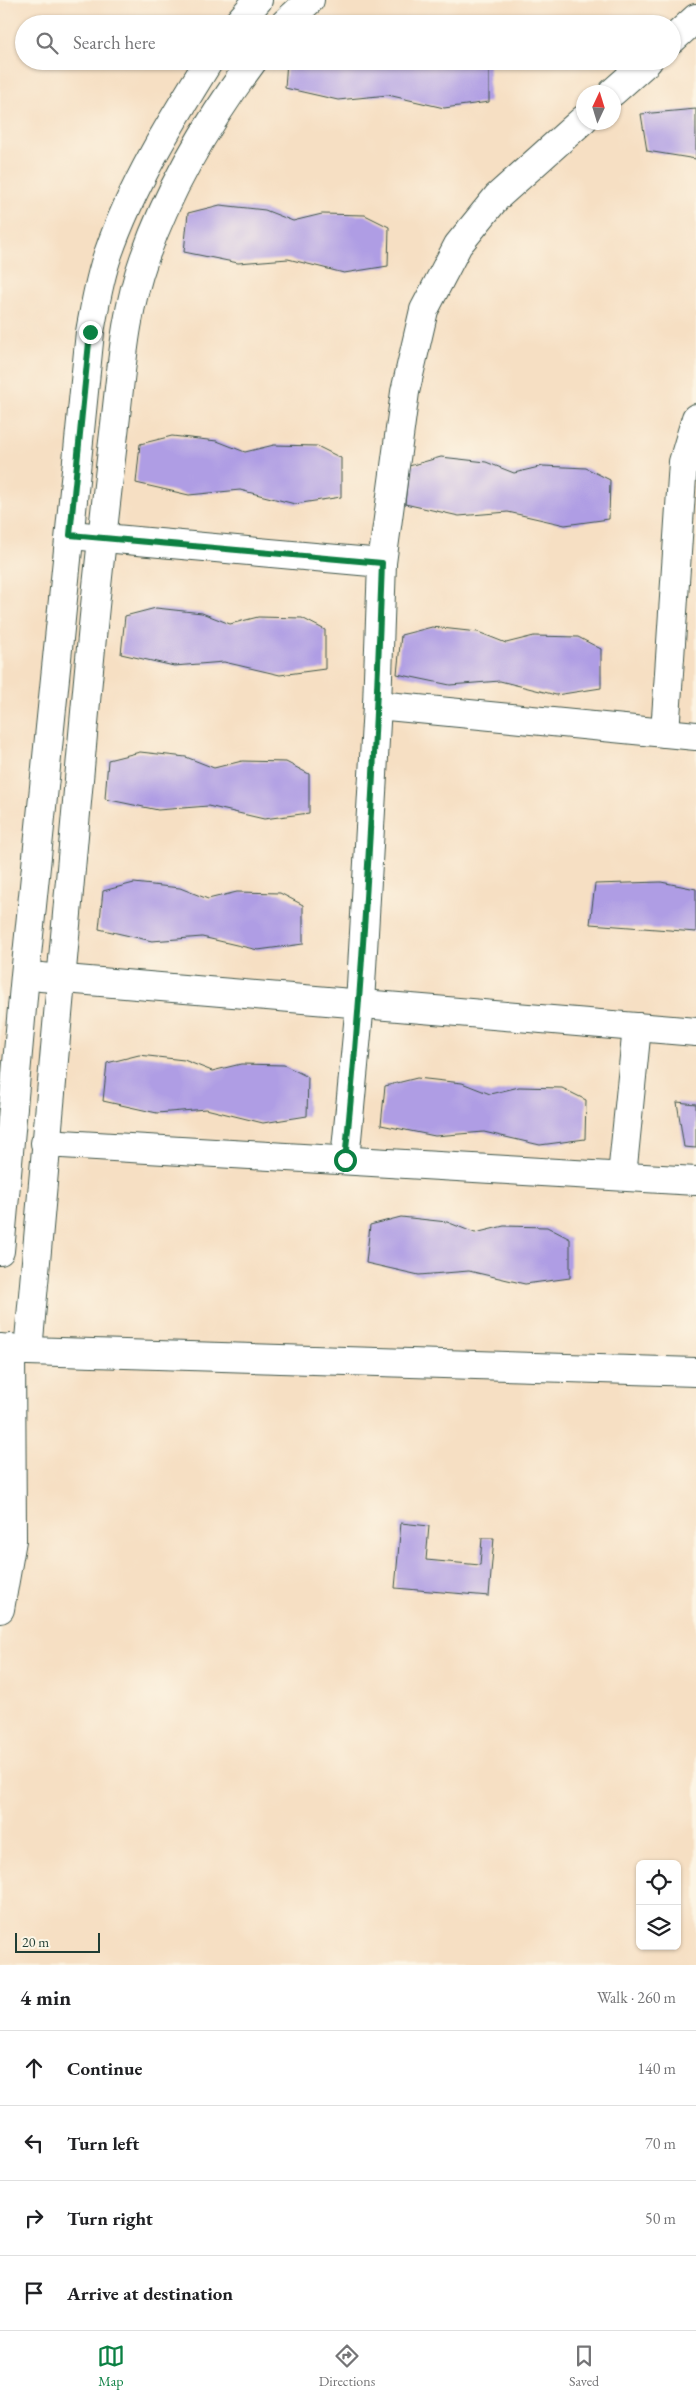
<!DOCTYPE html>
<meta charset="utf-8">
<style>
:root{--surface:#fff;--page:#f6f6f6;--text:#202124;--muted:#757577;--line:#e0e0e0;--accent:#0b8043}
body{margin:0;font-family:"EB Garamond",serif;background:var(--page);color:var(--text)}
.controls{position:absolute;right:15px;bottom:15px;display:grid;overflow:hidden;border-radius:8px;box-shadow:0 1px 4px #0004}
.controls button{width:45px;height:45px;display:grid;place-items:center;padding:0;border:0;border-bottom:1px solid var(--line);background:var(--surface);color:var(--text);font:25px sans-serif}
.compass{position:absolute;left:576px;top:85px;width:45px;height:45px;border-radius:50%;background:var(--surface);box-shadow:0 1px 4px #0004;rotate:4deg}
.scale{position:absolute;left:15px;bottom:12px;width:85px;box-sizing:border-box;padding-left:5px;border:2px solid #1f3d34;border-top:0;font-size:14px;line-height:18px;white-space:nowrap;color:#1f3d34;-webkit-text-stroke:4px #fcf5e5;paint-order:stroke}
.stop{position:absolute;width:15px;height:15px;margin:-11px;border:4px solid #0b8043;border-radius:50%;background:#fff}
.stop.end{background:#0b8043;border-color:#fff;box-shadow:0 1px 5px #0008}
.list{margin:0;padding:0;list-style:none}
h2{display:flex;justify-content:space-between;align-items:center;height:65px;margin:0;padding:0 20px;font-size:21px}
h2 small{font-size:16px;font-weight:400;color:var(--muted)}
.list li{display:grid;grid-template-columns:32px 1fr auto;gap:15px;align-items:center;box-sizing:border-box;height:75px;padding:0 20px;border-top:1px solid var(--line)}
.list b{display:block;font-size:19px;white-space:nowrap}
.list em{font-size:16px;font-style:normal;color:var(--muted)}
.icon{flex:none;width:28px;height:28px;fill:none;stroke:currentColor;stroke-width:2;stroke-linecap:round;stroke-linejoin:round}
.map{position:relative;flex:none;width:696px;height:1965px;overflow:hidden}
.search{position:absolute;background:var(--surface);box-shadow:0 1px 4px #0004;left:15px;right:15px;top:15px;height:55px;display:flex;align-items:center;gap:12px;box-sizing:border-box;padding:0 18px;border-radius:28px;color:var(--muted);font-size:19px}
.sheet{height:365px;background:var(--surface)}
nav{display:flex;justify-content:space-around;align-items:center;box-sizing:border-box;height:70px;border-top:1px solid var(--line);background:var(--surface);font-size:14px;color:var(--muted)}
nav a{display:grid;justify-items:center;gap:2px}
nav .on{color:var(--accent)}
.map>svg:first-child{display:block}
.building{fill:#af9de4}
.lines{fill:none;stroke-linecap:round;stroke-linejoin:round}
.minor-casing{stroke:#3f5549;stroke-width:30}
.minor{stroke:#fff;stroke-width:28}
.route{stroke:#0b8043;stroke-width:6}
</style>
<div class="map">
<svg width="696" height="1965" viewBox="0 0 696 1965">
<rect width="100%" height="100%" fill="#fcf5e5"/>
<filter id="ink" filterUnits="userSpaceOnUse"><feTurbulence type="fractalNoise" baseFrequency=".02" numOctaves="2"/><feDisplacementMap in="SourceGraphic" scale="10" xChannelSelector="R" yChannelSelector="G"/><feConvolveMatrix kernelMatrix="1 2 1 2 8 2 1 2 1" color-interpolation-filters="sRGB"/></filter>
<filter id="wash" filterUnits="userSpaceOnUse"><feTurbulence type="fractalNoise" baseFrequency=".0096" numOctaves="4" result="noise"/><feDisplacementMap in="SourceGraphic" scale="20" xChannelSelector="R" yChannelSelector="G"/><feGaussianBlur stdDeviation="1.12" result="paint"/><feColorMatrix in="noise" values="0 0 0 0 0 0 0 0 0 0 0 0 0 0 0 0 0 1.4 0 .05"/><feComposite in="paint" operator="in"/></filter>
<g filter="url(#wash)">
<rect width="100%" height="100%" fill="#f6dfc3"/>
<g id="blocks">
<g class="building">
<path d="M 287,61 L 486,61 L 489,63 L 489,102 L 444,108 L 388,95 L 338,100 L 285,88 Z"/>
<path d="M 696,109 L 696,159 L 647,151 L 641,114 Z"/>
<path d="M 220,205 L 265,210 L 293,221 L 322,214 L 365,215 L 389,227 L 388,266 L 344,273 L 288,259 L 238,263 L 184,252 L 188,213 Z"/>
<path d="M 172,436 L 217,441 L 245,452 L 274,445 L 317,446 L 341,458 L 341,497 L 295,504 L 240,490 L 189,495 L 136,483 L 140,444 Z"/>
<path d="M 441,457 L 486,462 L 514,473 L 543,466 L 586,468 L 610,480 L 609,519 L 565,525 L 508,512 L 459,516 L 405,504 L 409,466 Z"/>
<path d="M 156,608 L 202,613 L 230,624 L 258,617 L 302,618 L 325,630 L 325,669 L 280,675 L 224,662 L 174,666 L 121,654 L 125,616 Z"/>
<path d="M 432,627 L 478,632 L 506,643 L 534,636 L 578,637 L 601,649 L 601,688 L 556,695 L 500,681 L 450,685 L 397,674 L 401,635 Z"/>
<path d="M 140,752 L 186,757 L 214,768 L 242,761 L 286,762 L 309,774 L 309,813 L 264,819 L 208,806 L 158,810 L 105,799 L 108,760 Z"/>
<path d="M 661,882 L 696,889 L 696,932 L 590,924 L 595,884 Z"/>
<path d="M 134,883 L 180,888 L 208,899 L 237,892 L 280,893 L 303,905 L 303,944 L 258,950 L 202,937 L 152,941 L 99,929 L 103,891 Z"/>
<path d="M 139,1055 L 184,1060 L 212,1071 L 241,1064 L 284,1065 L 308,1077 L 307,1116 L 263,1123 L 206,1109 L 157,1113 L 103,1101 L 107,1063 Z"/>
<path d="M 417,1078 L 462,1083 L 490,1094 L 519,1087 L 562,1088 L 586,1100 L 585,1139 L 540,1145 L 484,1132 L 435,1136 L 381,1125 L 385,1086 Z"/>
<path d="M 677,1102 L 696,1104 L 696,1148 L 684,1147 Z"/>
<path d="M 401,1217 L 447,1222 L 475,1233 L 504,1226 L 547,1227 L 570,1239 L 570,1278 L 525,1284 L 469,1271 L 419,1275 L 366,1263 L 370,1225 Z"/>
<path d="M 401,1523 L 429,1526 L 426,1560 L 480,1565 L 482,1538 L 494,1538 L 489,1596 L 395,1588 Z"/>
</g>
</g>
</g>
<g filter="url(#ink)">
<use href="#blocks" fill-opacity="0" stroke="#3f5549" stroke-width="1"/>
<g class="lines">
<g class="minor-casing">
<g id="minor">
<path d="M 237,24 L 258,0"/>
<path d="M 284,24 L 310,0"/>
<path d="M 672,40 L 696,18"/>
<path d="M 613,92 L 648,61"/>
<path d="M 82,536 L 382,563"/>
<path d="M 377,705 L 696,736"/>
<path d="M 665,733 L 683,462 L 696,418"/>
<path d="M 41,977 L 696,1032"/>
<path d="M 45,1143 L 696,1181"/>
<path d="M 345,1160 L 360,1003 L 377,705 L 382,563 L 405,392 L 424,310 L 458,245 L 497,197 L 584,119"/>
<path d="M 622,1176 L 637,1027"/>
<path d="M 0,1251 L 25,975 L 90,332 C 95,306 99,279 108,254 C 132,185 171,122 209,61"/>
<path d="M 0,1348 L 28,1351 L 696,1372"/>
<path d="M 28,1351 C 48,1116 69,882 91,648 C 98,570 107,493 116,416 C 122,363 126,309 144,259 C 169,187 208,122 253,61"/>
<path d="M 0,1609 L 12,1540 L 11,1348"/>
</g>
</g>
<use href="#minor" class="minor"/>
</g>
</g>
<g class="lines" filter="url(#ink)">
<path class="route" d="M 90,332 L 70,535 L 382,563 C 375,763 365,962 345,1160"/>
</g>
</svg>
<div class="controls">
<button><svg class="icon" aria-label="locate" viewBox="0 0 24 24"><circle cx="12" cy="12" r="6"/><path d="M12 2v4M12 18v4M2 12h4M18 12h4"/></svg></button>
<button><svg class="icon" aria-label="layers" viewBox="0 0 24 24"><path d="M12 4l9 5-9 5-9-5zM3 14l9 5 9-5"/></svg></button>
</div>
<svg class="compass" viewBox="-18 -18 36 36"><path d="M0-13l5 13h-10z" fill="#e53935"/><path d="M0 13l5-13h-10z" fill="#757577"/></svg>
<div class="scale">20 m</div>
<div class="stop" style="left:345px;top:1160px"></div>
<div class="stop end" style="left:90px;top:332px"></div>
<div class="search"><svg class="icon" aria-label="search" viewBox="0 0 24 24"><circle cx="10" cy="10" r="6"/><path d="M15 15l6 6"/></svg>Search here</div>
</div>
<section class="sheet">
<h2>4 min<small>Walk · 260 m</small></h2>
<ul class="list">
<li><svg class="icon" aria-label="ahead" viewBox="0 0 24 24"><path d="M12 20V5M6 11l6-6 6 6"/></svg><div><b>Continue</b></div><em>140 m</em></li>
<li><svg class="icon" aria-label="left" viewBox="0 0 24 24"><path d="M17 20v-9H6M10 6l-5 5 5 5"/></svg><div><b>Turn left</b></div><em>70 m</em></li>
<li><svg class="icon" aria-label="right" viewBox="0 0 24 24"><path d="M7 20v-9h11M14 6l5 5-5 5"/></svg><div><b>Turn right</b></div><em>50 m</em></li>
<li><svg class="icon" aria-label="arrive" viewBox="0 0 24 24"><path d="M6 21V4h12l-3 4 3 4H6"/></svg><div><b>Arrive at destination</b></div></li>
</ul>
</section>
<nav>
<a class="on"><svg class="icon" aria-label="map" viewBox="0 0 24 24"><path d="M3 6l6-2 6 2 6-2v14l-6 2-6-2-6 2zM9 4v14M15 6v14"/></svg>Map</a>
<a><svg class="icon" aria-label="directions" viewBox="0 0 24 24"><path d="M12 3l9 9-9 9-9-9zM9 14v-3h6M13 9l2 2-2 2"/></svg>Directions</a>
<a><svg class="icon" aria-label="saved" viewBox="0 0 24 24"><path d="M7 4h10v16l-5-4-5 4z"/></svg>Saved</a>
</nav>
